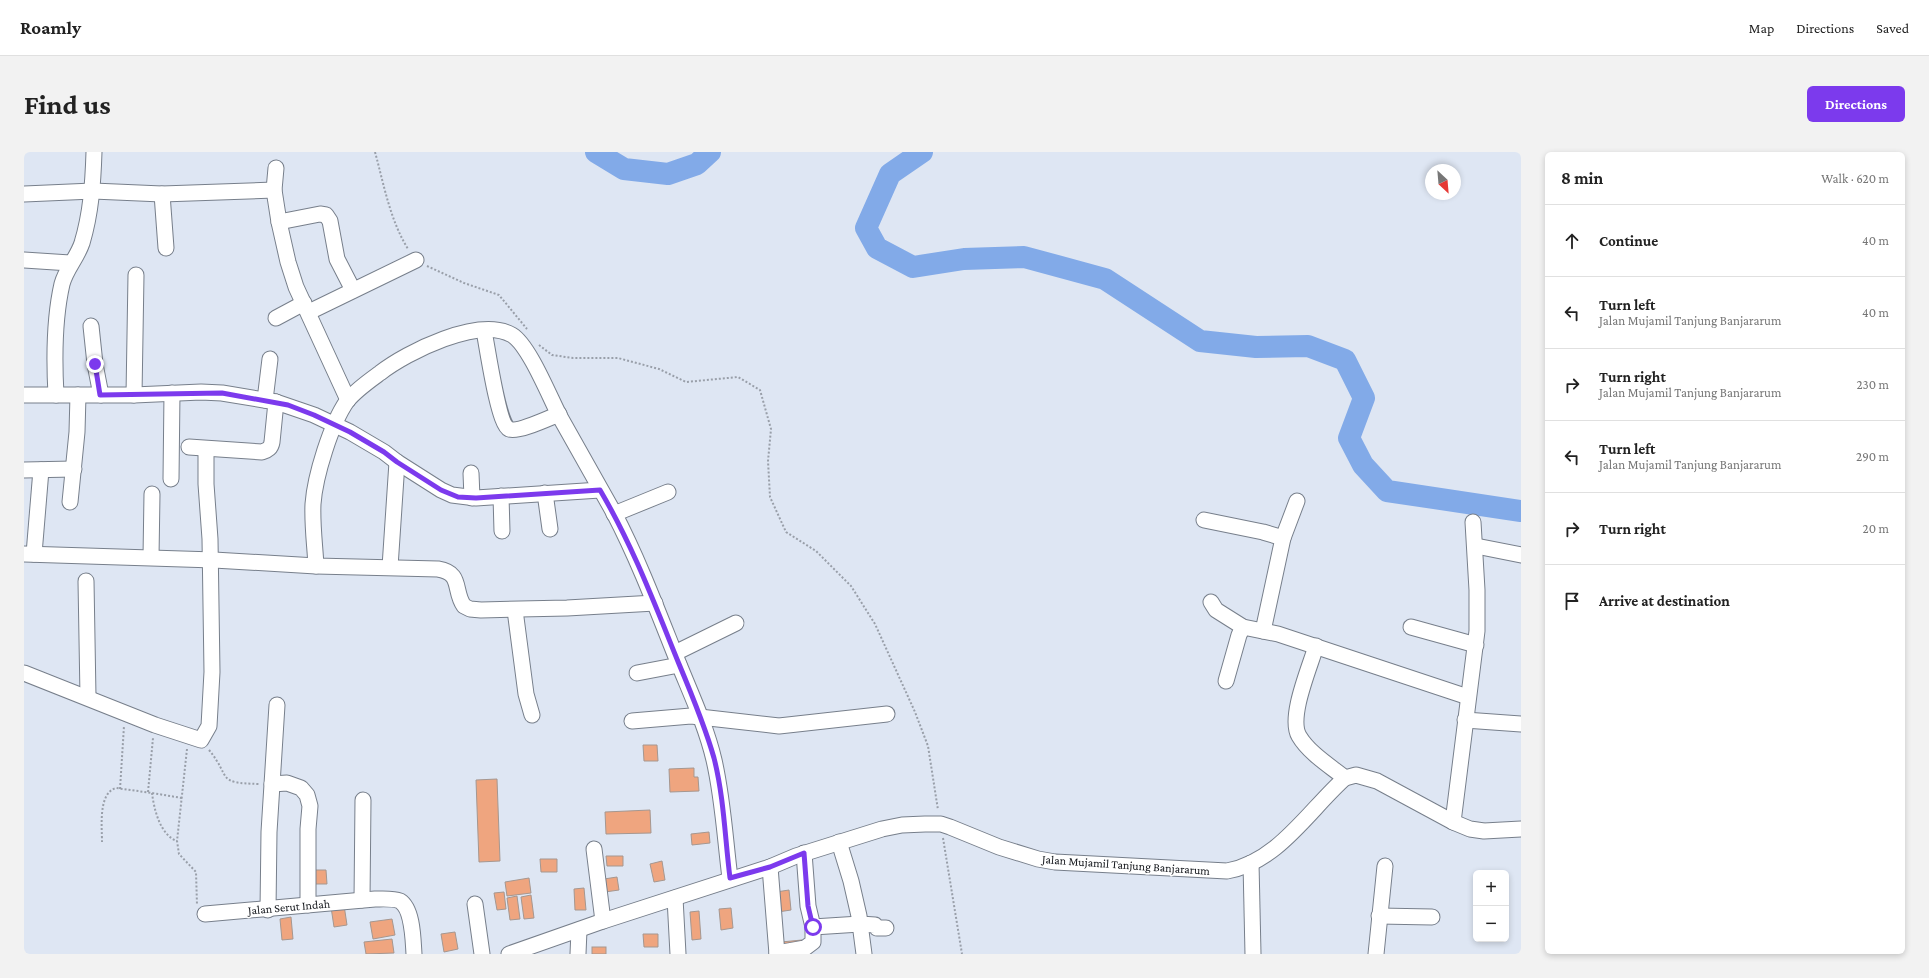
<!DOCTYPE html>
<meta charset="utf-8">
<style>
:root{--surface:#fff;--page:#f2f2f2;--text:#222;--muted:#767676;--line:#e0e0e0;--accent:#7c3aed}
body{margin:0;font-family:"Crimson Pro",serif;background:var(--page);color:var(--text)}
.controls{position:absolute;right:12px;bottom:12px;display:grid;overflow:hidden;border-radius:6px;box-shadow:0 2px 6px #0003}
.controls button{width:36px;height:36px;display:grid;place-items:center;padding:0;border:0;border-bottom:1px solid var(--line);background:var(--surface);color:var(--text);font:20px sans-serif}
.compass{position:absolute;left:1401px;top:12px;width:36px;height:36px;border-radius:50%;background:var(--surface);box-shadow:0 2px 6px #0003;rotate:154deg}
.stop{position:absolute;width:12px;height:12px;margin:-9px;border:3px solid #7c3aed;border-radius:50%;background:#fff}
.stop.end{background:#7c3aed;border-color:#fff;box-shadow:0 1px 4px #0008}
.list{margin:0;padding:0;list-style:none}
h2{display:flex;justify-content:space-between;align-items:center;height:52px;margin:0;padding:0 16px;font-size:17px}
h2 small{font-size:13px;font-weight:400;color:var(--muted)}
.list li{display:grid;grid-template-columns:26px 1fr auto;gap:12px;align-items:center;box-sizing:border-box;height:72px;padding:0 16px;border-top:1px solid var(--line)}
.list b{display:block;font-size:15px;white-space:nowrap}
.list p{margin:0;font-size:13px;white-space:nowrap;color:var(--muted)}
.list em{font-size:13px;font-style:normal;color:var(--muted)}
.icon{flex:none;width:22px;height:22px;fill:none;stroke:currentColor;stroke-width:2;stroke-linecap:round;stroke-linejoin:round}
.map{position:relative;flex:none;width:1497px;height:802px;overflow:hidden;border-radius:6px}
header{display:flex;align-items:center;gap:24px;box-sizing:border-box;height:56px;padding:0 20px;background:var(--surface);border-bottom:1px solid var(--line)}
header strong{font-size:19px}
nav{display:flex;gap:22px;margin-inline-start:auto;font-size:14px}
.intro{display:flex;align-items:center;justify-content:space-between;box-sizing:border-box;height:96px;padding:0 24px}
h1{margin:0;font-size:28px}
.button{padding:10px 18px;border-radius:6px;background:var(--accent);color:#fff;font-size:14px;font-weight:700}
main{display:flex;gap:24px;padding:0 24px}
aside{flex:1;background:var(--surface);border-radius:6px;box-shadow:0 2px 6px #0003}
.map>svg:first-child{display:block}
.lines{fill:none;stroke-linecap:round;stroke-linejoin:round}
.river{stroke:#82aae8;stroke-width:22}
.building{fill:#efa57f;stroke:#a59790}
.minor-casing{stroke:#777f8b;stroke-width:17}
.path{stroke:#999fa9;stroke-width:2;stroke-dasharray:2 2;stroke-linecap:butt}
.minor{stroke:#fff;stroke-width:15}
.route{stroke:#7c3aed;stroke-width:5}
.labels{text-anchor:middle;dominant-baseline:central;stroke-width:3;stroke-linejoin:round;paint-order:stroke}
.street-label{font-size:12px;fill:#12151a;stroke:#fff}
</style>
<header>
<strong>Roamly</strong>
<nav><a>Map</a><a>Directions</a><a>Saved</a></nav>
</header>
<div class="intro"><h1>Find us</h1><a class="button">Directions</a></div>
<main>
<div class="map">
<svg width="1497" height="802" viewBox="0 0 1497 802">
<rect width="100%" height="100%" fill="#dee6f3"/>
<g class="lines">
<g class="river">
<path d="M 572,0 L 600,17 L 644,22 L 673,12 L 686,0"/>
<path d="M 898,0 L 866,22 L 842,76 L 853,96 L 889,115 L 940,107 L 1000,105 L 1081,127 L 1176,189 L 1232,195 L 1284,194 L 1321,208 L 1340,246 L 1325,286 L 1339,313 L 1363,339 L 1497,359"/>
</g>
</g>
<g class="building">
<path d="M 619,593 L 633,593 L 634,609 L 620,609 Z"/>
<path d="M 670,616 L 670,625 L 674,625 L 675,639 L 646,640 L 645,617 Z"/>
<path d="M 473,627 L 476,709 L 455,710 L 452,628 Z"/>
<path d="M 626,658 L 627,681 L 582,682 L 581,660 Z"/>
<path d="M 685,680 L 686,691 L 668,693 L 667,682 Z"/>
<path d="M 582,704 L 599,704 L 599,714 L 583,714 Z"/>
<path d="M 516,707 L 533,707 L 533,720 L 517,720 Z"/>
<path d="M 638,709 L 641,728 L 630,730 L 626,712 Z"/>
<path d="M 289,718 L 302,718 L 303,732 L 290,732 Z"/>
<path d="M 593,725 L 595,738 L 581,740 L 580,727 Z"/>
<path d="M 505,726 L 507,741 L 483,744 L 481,730 Z"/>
<path d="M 560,736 L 562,758 L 551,758 L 550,737 Z"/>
<path d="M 765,738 L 767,758 L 754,760 L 752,740 Z"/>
<path d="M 480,740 L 482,757 L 473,758 L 470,741 Z"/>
<path d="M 507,743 L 510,766 L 500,767 L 497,745 Z"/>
<path d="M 493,744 L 496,767 L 486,768 L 483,746 Z"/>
<path d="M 320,753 L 323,773 L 310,775 L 307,755 Z"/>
<path d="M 707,756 L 709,776 L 697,778 L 695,757 Z"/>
<path d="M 675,759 L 677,787 L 668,788 L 666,760 Z"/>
<path d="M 267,765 L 269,787 L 258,788 L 256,767 Z"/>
<path d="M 368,767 L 371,783 L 349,787 L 346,770 Z"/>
<path d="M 431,780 L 434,797 L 420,800 L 417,782 Z"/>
<path d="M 619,782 L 634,782 L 634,795 L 620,795 Z"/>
<path d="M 368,787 L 370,801 L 342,802 L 340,790 Z"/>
<path d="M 778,788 L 779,794 L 757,797 L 757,790 Z"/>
<rect x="568" y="795" width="14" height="7"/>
</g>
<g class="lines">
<g class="minor-casing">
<g id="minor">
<path d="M 252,16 L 250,38 L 255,70 L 264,110 L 272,135 L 324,248"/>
<path d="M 0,42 L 69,39 L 138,42 L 250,38"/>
<path d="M 138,42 L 142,96"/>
<path d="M 255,70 L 296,62 L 302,63 L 306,69 L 313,107 L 329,138"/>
<path d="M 0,108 L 46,111"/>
<path d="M 285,160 L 392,108"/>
<path d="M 252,166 L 280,151"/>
<path d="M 67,174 L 71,212 L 77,243"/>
<path d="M 460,179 C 463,193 474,272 485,277 C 493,281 525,266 535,262"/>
<path d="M 0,243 L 110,243 L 177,240 L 198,241 L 252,250 L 290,263 L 326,280 L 360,300 L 373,310 L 417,338 L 428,343 L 452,346 L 576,338"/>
<path d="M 32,243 C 30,207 30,167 38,132 C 42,117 53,106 58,91 C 67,61 69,31 70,0"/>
<path d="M 110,243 L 112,123"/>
<path d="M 241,248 L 246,207"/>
<path d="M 165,295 L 238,300 C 244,298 247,296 248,290 L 252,250"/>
<path d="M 0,318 L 50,317"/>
<path d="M 447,321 L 448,346"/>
<path d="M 147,327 L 148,241"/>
<path d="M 521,341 L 526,377"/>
<path d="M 477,344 L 478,379"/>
<path d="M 46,350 L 53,280 L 54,243"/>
<path d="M 590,362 L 644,340"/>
<path d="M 1180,368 L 1239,380 L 1259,386"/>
<path d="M 1452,394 L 1497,403"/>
<path d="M 0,402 L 190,408 L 292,414 L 414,417 C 439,421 429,439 440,454 L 446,457 L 457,458 L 543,456 L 631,451"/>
<path d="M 10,402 L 17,318"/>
<path d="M 127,405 L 128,342"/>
<path d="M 292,414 C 291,394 288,373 289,352 C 291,324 307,272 323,249 C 332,238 345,229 356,221 C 383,200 455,164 488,183 C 505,193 526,246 536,265 C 554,297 572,329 590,361 C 615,409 634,460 654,510 C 667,542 682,574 690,608 C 699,647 701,687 706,726"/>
<path d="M 366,415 L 373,310"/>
<path d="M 62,429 L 64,545"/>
<path d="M 1187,450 L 1192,458 L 1219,475 L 1254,482 L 1444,545"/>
<path d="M 491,458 L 502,542 L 508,563"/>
<path d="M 1387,475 L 1452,493"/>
<path d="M 1239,479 L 1259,386 L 1273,349"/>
<path d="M 1292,494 C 1286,515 1264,565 1275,584 C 1285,601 1306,614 1321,626"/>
<path d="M 651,501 L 712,471"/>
<path d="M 0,521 L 131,573 L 177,588 L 185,574 L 188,520 L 186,387 L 182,332 L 182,297"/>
<path d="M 613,521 L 655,513"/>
<path d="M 1202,529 L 1215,483 L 1219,475"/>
<path d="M 1441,568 L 1497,572"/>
<path d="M 608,569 L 667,564 L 755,574 L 863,562"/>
<path d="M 248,632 L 263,631 L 277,636 L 283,643 L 286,654 L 284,677 L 284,753"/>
<path d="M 1429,670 L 1453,479 L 1453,438 L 1449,370"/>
<path d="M 815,690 L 827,729 L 835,764 L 840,802"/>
<path d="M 570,697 L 579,769"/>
<path d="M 1227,711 L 1229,802"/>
<path d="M 746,715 L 753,802"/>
<path d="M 651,746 L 654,802"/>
<path d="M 338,748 L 339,648"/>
<path d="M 451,752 L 458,802"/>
<path d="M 244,758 L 245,680 L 253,553"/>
<path d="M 181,762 L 351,747 C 358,747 369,746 376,749 C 389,757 389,788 390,802"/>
<path d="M 1355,764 L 1408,765"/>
<path d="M 789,775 L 836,772 L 851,773 L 853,776 L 862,776"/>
<path d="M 753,801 L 781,796 L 789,790 L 789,775 L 784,754 L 780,701"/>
<path d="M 485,802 L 579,769 L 746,715 L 772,704 L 858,677 L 878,673 L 901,672 L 917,672 L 926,675 L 975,695 L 1014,707 L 1031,710 L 1203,719 C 1254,710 1285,658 1321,626 L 1332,623 L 1353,629 L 1429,670 L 1446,677 L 1460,679 L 1497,677"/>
<path d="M 554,802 L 555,778"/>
<path d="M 1352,802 L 1361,714"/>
</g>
</g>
<g class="path">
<path d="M 351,0 C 360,33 366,68 384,97"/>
<path d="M 403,114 L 440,131 L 475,143 L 503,177"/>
<path d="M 515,193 L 528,203 L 549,206 L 594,206 L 635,217 L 662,230 L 714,225 L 736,238 L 747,277 L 744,309 L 746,345 L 762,380 L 792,399 L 827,434 L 851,472 L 891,560 L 904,594 L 914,658"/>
<path d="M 163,597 L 153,689 L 155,702 L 172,720 L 173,753"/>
<path d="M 185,598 C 208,626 191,631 235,632"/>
<path d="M 96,637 L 100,574"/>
<path d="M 124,640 L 129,586"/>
<path d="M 128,641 C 130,657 136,683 153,689"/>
<path d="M 919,686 L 938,802"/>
<path d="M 78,690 C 78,675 74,641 92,636 L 128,641 L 158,646"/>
</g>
<use href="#minor" class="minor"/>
</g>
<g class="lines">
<path class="route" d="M 71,212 L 76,243 L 198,241 L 264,253 L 290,263 L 326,280 L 360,300 L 373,310 L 417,338 L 434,345 L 452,346 L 576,338 C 609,394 631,453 655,512 C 668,543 681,574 690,606 C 700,645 701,687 706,726 L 746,715 L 780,701 L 784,754 L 789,775"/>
</g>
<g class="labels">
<g class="street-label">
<text transform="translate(1102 713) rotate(4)">Jalan Mujamil Tanjung Banjararum</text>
<text transform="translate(265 755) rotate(-5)">Jalan Serut Indah</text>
</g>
</g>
</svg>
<div class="controls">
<button>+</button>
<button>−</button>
</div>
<svg class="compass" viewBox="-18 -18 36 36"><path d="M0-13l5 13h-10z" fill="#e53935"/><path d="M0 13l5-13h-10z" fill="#767676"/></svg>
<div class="stop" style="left:789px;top:775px"></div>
<div class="stop end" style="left:71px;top:212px"></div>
</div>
<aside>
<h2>8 min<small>Walk · 620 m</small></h2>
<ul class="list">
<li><svg class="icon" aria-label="ahead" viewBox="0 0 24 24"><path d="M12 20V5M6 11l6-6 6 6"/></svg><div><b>Continue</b></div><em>40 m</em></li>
<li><svg class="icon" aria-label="left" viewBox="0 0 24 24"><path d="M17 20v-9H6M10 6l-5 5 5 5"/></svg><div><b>Turn left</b><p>Jalan Mujamil Tanjung Banjararum</p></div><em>40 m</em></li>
<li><svg class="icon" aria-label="right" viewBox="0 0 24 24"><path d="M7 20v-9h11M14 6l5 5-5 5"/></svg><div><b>Turn right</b><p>Jalan Mujamil Tanjung Banjararum</p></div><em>230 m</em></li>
<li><svg class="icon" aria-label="left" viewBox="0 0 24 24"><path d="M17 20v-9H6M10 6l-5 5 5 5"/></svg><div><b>Turn left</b><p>Jalan Mujamil Tanjung Banjararum</p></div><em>290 m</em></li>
<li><svg class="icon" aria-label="right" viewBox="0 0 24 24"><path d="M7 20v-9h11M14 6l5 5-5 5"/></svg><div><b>Turn right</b></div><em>20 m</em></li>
<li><svg class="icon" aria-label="arrive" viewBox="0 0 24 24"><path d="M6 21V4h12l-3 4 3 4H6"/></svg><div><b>Arrive at destination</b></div></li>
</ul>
</aside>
</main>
